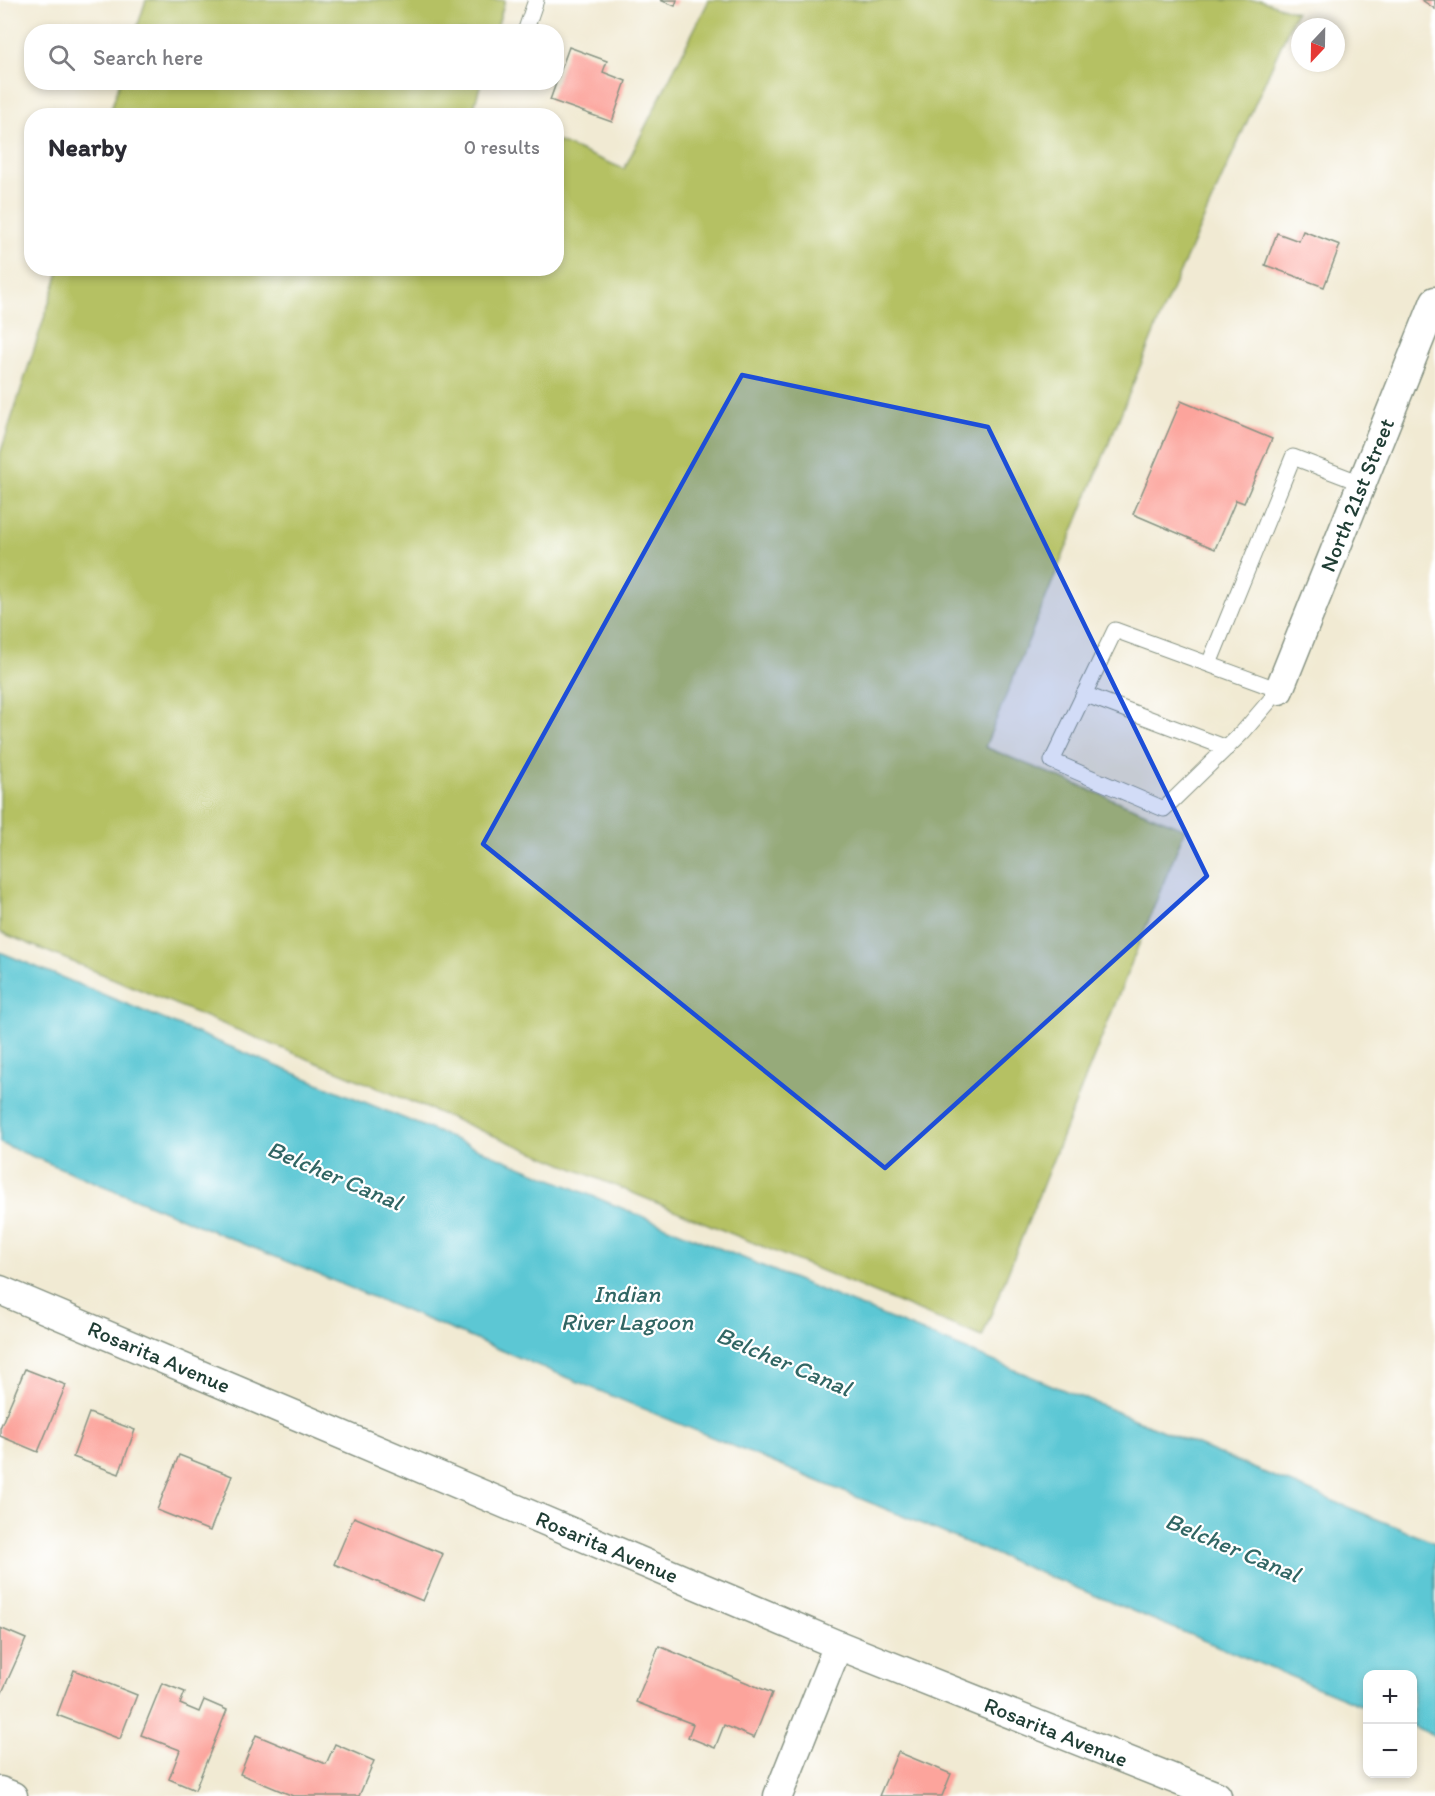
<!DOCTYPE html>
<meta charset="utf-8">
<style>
:root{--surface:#fff;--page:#f7f7f7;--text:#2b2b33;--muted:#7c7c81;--line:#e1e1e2}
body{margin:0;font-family:Itim,sans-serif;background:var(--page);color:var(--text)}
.controls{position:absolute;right:18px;bottom:18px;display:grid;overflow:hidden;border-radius:12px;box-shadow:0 3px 9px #0003}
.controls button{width:54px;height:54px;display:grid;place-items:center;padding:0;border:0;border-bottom:2px solid var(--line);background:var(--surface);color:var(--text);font:30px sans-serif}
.compass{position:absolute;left:1291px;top:18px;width:54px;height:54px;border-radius:50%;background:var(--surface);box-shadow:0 3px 9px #0003;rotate:202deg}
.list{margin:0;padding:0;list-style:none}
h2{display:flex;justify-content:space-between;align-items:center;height:78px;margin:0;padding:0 24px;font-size:26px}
h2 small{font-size:20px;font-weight:400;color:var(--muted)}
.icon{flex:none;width:33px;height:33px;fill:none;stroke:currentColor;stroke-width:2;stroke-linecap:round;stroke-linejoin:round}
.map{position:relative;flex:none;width:1435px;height:1796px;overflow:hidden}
.search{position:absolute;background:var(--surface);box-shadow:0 3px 9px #0003;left:24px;top:24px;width:540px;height:66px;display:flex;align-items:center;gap:15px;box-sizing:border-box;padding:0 21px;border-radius:24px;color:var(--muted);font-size:22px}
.panel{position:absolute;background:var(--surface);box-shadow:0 3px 9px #0003;left:24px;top:108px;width:540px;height:168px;border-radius:24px}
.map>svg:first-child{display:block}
.green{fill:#b5c163;stroke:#6a7f4c;stroke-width:1.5}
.water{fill:#5bc7d4;stroke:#3d8284;stroke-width:1.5}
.building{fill:#fca49c}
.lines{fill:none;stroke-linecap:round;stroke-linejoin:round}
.lane-casing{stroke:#889484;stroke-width:17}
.street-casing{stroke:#889484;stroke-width:31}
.lane{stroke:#fff;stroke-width:15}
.street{stroke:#fff;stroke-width:28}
.marked{fill:#1d4ed8;fill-opacity:0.2;stroke:#1d4ed8;stroke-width:4.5;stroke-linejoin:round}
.labels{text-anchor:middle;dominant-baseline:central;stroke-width:4.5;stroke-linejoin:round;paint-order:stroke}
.street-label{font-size:22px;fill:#1f3d34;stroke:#fff}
.water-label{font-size:24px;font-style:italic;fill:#316664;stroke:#fff}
</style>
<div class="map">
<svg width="1435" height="1796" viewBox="0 0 1435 1796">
<rect width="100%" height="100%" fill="#fff"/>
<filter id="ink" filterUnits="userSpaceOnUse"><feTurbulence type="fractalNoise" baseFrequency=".0167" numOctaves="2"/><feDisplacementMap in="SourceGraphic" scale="12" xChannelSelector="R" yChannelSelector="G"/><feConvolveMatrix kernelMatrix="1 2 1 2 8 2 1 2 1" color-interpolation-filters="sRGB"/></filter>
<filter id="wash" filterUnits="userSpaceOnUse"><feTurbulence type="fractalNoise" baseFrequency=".008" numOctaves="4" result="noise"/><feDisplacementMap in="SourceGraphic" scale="24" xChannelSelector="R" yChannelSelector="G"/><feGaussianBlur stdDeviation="1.35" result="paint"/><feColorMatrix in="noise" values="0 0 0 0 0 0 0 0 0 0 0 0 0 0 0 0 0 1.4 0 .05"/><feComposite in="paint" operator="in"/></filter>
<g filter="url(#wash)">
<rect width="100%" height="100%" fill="#f1ead3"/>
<g class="green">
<path d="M 146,0 L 505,0 L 496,31 L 136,31 Z"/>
<path d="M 709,0 L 1260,0 L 1296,12 L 1164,308 L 985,747 L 1185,829 L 982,1337 L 0,932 L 0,454 L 60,269 L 556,268 L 557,141 L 624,169 Z"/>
<path d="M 120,82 L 481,83 L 474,107 L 494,115 L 109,115 Z"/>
</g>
<path class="water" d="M 0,952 L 1435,1543 L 1435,1736 L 1413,1726 L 1412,1674 L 1368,1674 L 1367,1708 L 0,1143 Z"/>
<g id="blocks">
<g class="building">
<path d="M 660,0 L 677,0 L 675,6 Z"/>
<path d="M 1422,0 L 1435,0 L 1435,9 Z"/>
<path d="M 569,47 L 607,61 L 603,72 L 626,81 L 612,122 L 550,100 Z"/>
<path d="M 1303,231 L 1340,245 L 1324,287 L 1265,265 L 1277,233 L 1299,241 Z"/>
<path d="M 1181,401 L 1272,439 L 1244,503 L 1236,500 L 1215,549 L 1133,514 Z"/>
<path d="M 25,1369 L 66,1385 L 38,1452 L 0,1436 L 0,1428 Z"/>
<path d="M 89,1413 L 135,1430 L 119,1474 L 73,1457 Z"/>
<path d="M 179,1455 L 232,1476 L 210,1531 L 157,1510 Z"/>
<path d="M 354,1517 L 443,1554 L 423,1601 L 334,1564 Z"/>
<path d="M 0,1628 L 26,1639 L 0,1697 Z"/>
<path d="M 659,1646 L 772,1693 L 754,1738 L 724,1725 L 715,1748 L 688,1737 L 693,1724 L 636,1702 Z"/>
<path d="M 74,1670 L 137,1695 L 120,1739 L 57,1715 Z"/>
<path d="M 162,1683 L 185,1692 L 180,1704 L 199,1712 L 204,1700 L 227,1710 L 195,1790 L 169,1779 L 180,1750 L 141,1735 Z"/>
<path d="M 256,1735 L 326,1764 L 335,1744 L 374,1761 L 359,1796 L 293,1796 L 240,1774 Z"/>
<path d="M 898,1752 L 951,1774 L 942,1796 L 879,1796 Z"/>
</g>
</g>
</g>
<g filter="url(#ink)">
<use href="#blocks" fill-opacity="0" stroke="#889484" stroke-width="1.5"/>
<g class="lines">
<g class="lane-casing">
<g id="lane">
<path d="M 525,32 L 536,0"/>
<path d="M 1115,630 L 1279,690 L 1243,732 L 1164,809 L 1052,761 Z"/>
<path d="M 1209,664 L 1293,457 L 1361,483"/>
<path d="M 1084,694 L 1227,748"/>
</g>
</g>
<g class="street-casing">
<g id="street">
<path d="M 1279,690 L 1435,301"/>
<path d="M 0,1290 L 838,1645 L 1217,1796"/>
<path d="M 0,1791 L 13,1796"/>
<path d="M 778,1796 L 838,1645"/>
</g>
</g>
<use href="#lane" class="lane"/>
<use href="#street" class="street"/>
</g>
</g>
<path class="marked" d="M 742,375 L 988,427 L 1207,876 L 885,1168 L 483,844 Z"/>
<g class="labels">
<g class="street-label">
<text transform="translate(1357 495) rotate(-68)">North 21st Street</text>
<text transform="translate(159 1357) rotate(23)">Rosarita Avenue</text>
<text transform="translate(607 1547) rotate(23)">Rosarita Avenue</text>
<text transform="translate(1056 1732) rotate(22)">Rosarita Avenue</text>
</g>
<g class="water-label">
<text transform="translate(335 1175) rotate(23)">Belcher Canal</text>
<text x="627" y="1293">Indian<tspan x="627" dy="28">River Lagoon</tspan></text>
<text transform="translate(784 1361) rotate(23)">Belcher Canal</text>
<text transform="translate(1233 1547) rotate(23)">Belcher Canal</text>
</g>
</g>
</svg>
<div class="controls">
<button>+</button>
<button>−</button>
</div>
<svg class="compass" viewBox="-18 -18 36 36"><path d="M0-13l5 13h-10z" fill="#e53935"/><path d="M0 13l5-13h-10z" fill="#7c7c81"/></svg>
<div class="search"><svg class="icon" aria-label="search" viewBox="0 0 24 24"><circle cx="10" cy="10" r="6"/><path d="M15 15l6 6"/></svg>Search here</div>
<section class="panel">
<h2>Nearby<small>0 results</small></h2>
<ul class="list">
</ul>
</section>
</div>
